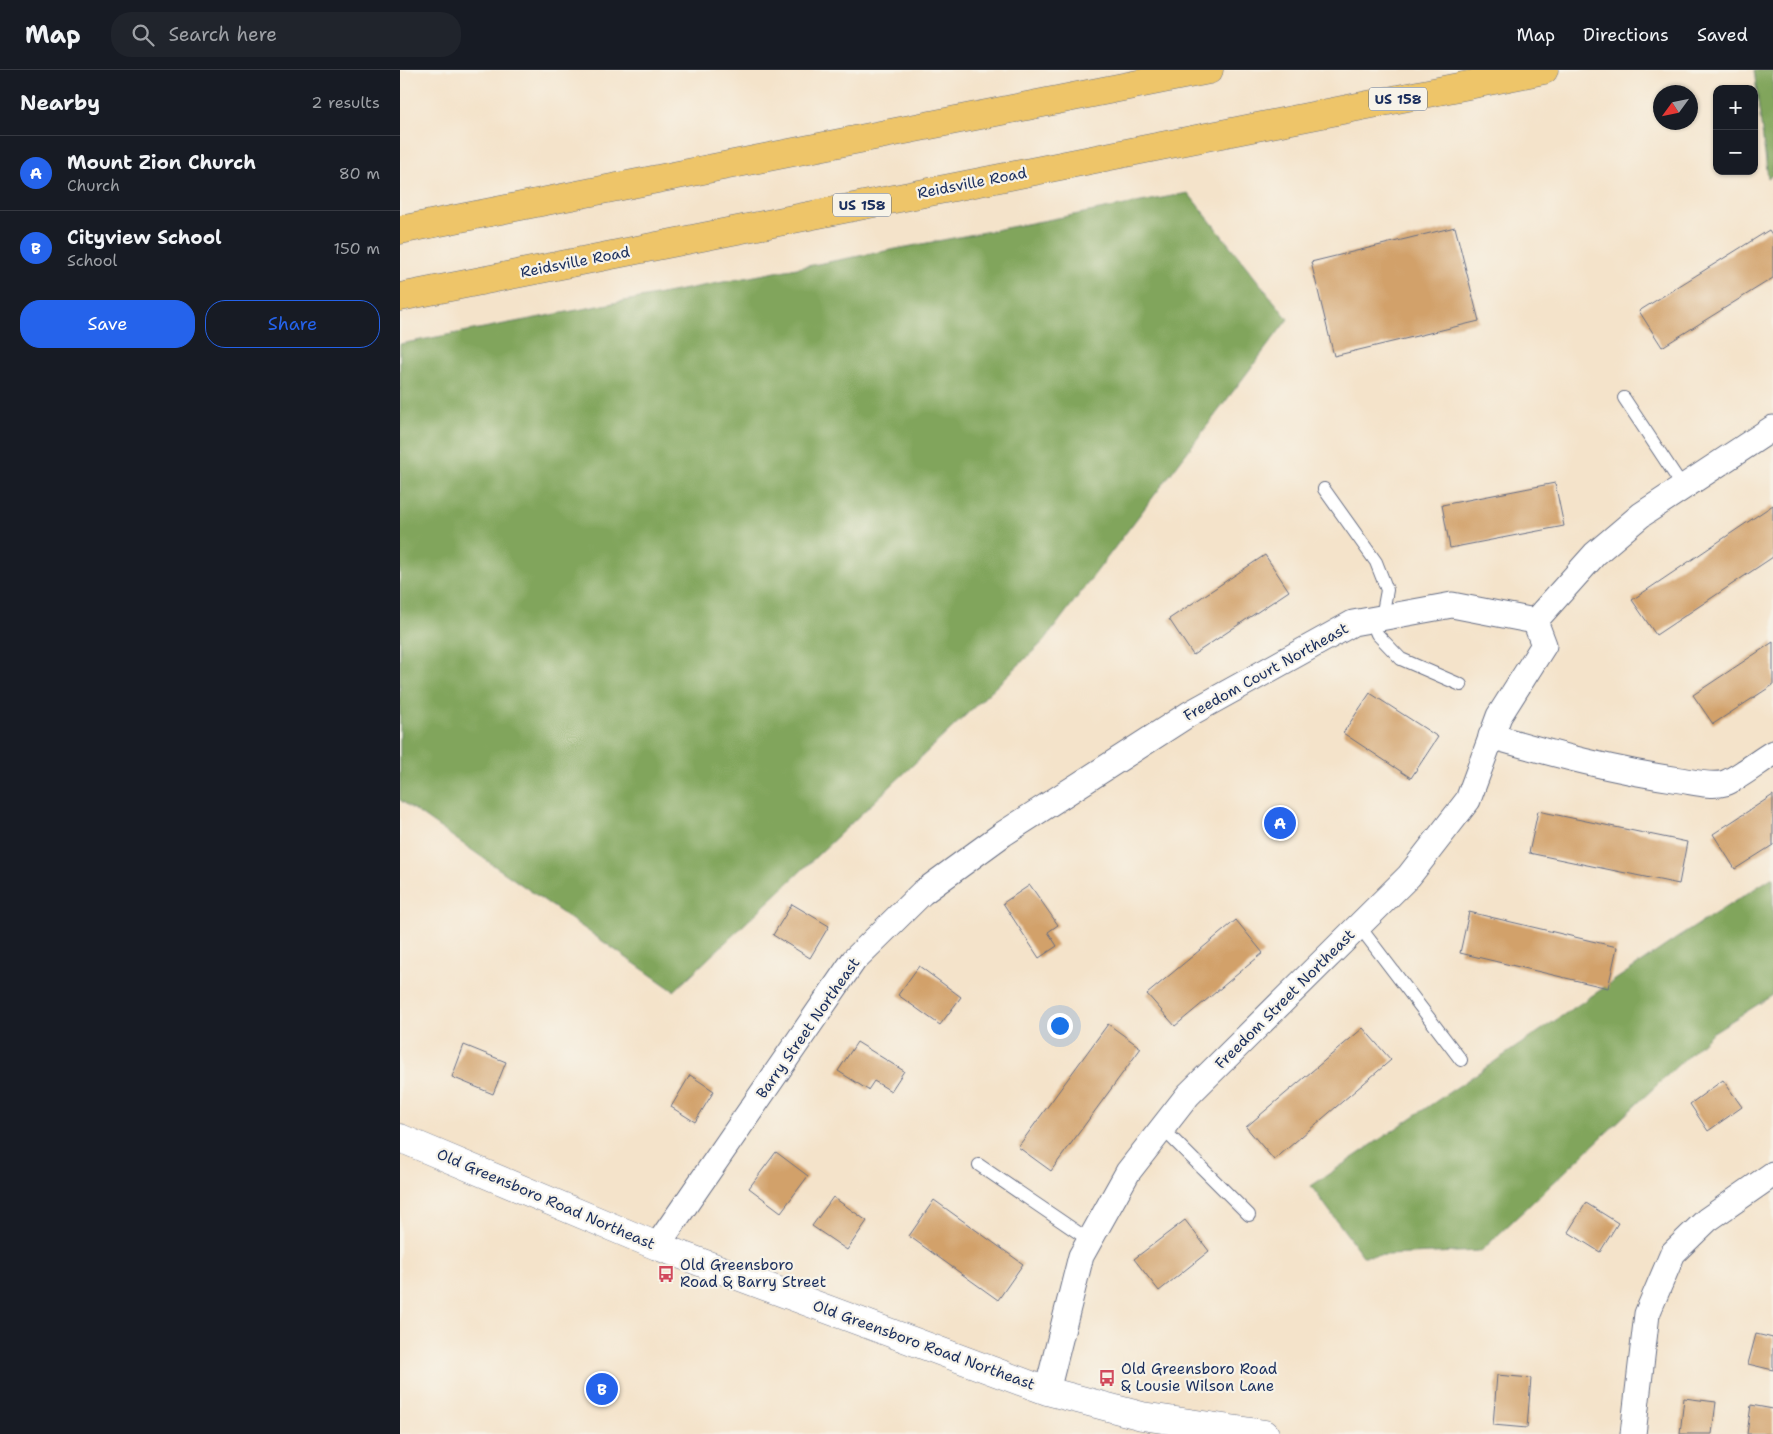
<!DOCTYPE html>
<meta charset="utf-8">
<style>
:root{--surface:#171b24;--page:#20242c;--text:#f1f3f6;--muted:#9ea1a6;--line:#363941;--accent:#2563eb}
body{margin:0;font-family:"Shantell Sans",sans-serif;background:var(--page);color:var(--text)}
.controls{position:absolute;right:15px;top:15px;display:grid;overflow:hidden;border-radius:10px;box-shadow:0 1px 4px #0004}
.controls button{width:45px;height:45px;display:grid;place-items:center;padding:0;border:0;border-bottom:1px solid var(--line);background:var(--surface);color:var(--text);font:25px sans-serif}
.compass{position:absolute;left:1253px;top:15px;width:45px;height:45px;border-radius:50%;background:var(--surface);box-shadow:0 1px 4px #0004;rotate:237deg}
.you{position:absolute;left:659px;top:955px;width:18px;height:18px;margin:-12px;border:4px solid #fff;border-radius:50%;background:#1a73e8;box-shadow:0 0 0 8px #1a73e833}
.badge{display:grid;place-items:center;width:32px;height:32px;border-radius:50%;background:var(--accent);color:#fff;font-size:16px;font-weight:700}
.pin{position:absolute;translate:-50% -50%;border:2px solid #fff;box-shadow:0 1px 5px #0006}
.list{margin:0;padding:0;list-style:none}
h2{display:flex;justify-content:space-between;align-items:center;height:65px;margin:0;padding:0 20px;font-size:21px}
h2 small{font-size:16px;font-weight:400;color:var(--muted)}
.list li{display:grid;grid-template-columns:32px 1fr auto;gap:15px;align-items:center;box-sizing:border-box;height:75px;padding:0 20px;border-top:1px solid var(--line)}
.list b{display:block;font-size:19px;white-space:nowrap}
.list p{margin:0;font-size:16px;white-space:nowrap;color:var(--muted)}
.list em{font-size:16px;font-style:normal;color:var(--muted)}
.actions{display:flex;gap:10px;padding:15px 20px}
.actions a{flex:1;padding:11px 0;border:1px solid var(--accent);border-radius:20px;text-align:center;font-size:18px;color:var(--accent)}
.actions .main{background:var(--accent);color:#fff}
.icon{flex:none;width:28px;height:28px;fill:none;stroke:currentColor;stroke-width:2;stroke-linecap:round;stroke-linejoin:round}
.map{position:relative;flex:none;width:1373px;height:1364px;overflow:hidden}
header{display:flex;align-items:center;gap:30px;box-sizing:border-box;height:70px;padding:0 25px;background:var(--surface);border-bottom:1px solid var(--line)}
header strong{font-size:24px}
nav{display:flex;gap:28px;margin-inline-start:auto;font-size:18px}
.search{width:350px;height:45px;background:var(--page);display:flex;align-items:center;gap:12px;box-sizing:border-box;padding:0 18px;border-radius:20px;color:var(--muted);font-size:19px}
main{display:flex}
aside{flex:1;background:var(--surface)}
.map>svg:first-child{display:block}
.forest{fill:#81a55b;stroke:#4e6a5c}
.building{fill:#d2a16b}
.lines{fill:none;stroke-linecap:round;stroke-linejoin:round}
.service-casing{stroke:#676e84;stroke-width:14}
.minor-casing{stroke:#676e84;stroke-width:27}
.tertiary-casing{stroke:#676e84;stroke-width:29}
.trunk-casing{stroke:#676e84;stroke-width:29}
.service{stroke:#fff;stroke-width:12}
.minor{stroke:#fff;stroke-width:25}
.tertiary{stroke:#fff;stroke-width:28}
.trunk{stroke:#eec569;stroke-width:28}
.labels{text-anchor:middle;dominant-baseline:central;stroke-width:4.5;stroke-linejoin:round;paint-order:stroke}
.shield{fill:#f7f3e8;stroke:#5d6a87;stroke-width:1}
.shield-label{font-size:14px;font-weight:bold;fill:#1b2f5e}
.street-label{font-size:15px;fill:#1b2f5e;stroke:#f7f3e8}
.poi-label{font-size:15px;fill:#1b2f5e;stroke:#f7f3e8;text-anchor:start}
</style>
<header>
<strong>Map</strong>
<div class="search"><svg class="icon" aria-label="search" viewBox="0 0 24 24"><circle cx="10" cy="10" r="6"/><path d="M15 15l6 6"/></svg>Search here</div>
<nav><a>Map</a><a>Directions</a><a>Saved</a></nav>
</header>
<main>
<aside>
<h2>Nearby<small>2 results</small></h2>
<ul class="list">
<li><span class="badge">A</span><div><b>Mount Zion Church</b><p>Church</p></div><em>80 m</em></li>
<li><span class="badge">B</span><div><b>Cityview School</b><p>School</p></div><em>150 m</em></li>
</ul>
<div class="actions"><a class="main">Save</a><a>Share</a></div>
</aside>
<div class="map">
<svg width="1373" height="1364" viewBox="0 0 1373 1364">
<rect width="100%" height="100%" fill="#f7f3e8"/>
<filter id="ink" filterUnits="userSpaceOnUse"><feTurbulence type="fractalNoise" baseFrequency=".02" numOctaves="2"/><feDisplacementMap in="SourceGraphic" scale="10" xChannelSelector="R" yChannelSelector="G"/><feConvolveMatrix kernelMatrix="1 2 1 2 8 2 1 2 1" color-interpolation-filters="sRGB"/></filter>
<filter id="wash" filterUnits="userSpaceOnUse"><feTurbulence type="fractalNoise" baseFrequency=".0096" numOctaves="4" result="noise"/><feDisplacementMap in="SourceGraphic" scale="20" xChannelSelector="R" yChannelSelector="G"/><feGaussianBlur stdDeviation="1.12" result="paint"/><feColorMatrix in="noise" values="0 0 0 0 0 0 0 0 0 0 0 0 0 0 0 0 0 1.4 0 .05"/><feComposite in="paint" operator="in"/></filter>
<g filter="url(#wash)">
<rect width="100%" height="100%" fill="#f4e3ca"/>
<g class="forest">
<path d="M 1354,0 L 1373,0 L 1373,105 L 1368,108 Z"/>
<path d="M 788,123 L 888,249 L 644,571 L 274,921 L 0,730 L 0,274 Z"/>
<path d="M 1373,807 L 1373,925 L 1312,963 L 1081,1181 L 963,1186 L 911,1116 L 1277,868 Z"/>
</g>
<g id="blocks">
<g class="building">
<path d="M 1055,157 L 1079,251 L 934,286 L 911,192 Z"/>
<path d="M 1369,160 L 1373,166 L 1373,208 L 1262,277 L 1239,241 Z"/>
<path d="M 1155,413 L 1164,456 L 1050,478 L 1042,435 Z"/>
<path d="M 1373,435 L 1373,487 L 1256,565 L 1232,530 Z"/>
<path d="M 865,485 L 889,521 L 793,585 L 769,549 Z"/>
<path d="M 1373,572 L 1373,615 L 1313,654 L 1293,625 Z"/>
<path d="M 970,623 L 1038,667 L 1011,708 L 943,663 Z"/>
<path d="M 1373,725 L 1373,775 L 1335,799 L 1313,764 Z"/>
<path d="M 1138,741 L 1287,772 L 1279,814 L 1129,783 Z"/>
<path d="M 630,815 L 658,855 L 648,862 L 657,876 L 639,888 L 603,833 Z"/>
<path d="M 392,834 L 429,856 L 410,888 L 373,865 Z"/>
<path d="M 1069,842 L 1217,877 L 1208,918 L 1060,883 Z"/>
<path d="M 836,850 L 863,883 L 775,956 L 747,924 Z"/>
<path d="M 519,896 L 561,927 L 540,955 L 498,925 Z"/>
<path d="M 708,954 L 741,978 L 651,1101 L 618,1077 Z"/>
<path d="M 963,958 L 991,990 L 874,1090 L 846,1057 Z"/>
<path d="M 457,972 L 504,1001 L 491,1021 L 474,1011 L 468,1020 L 438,1001 Z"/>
<path d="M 64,975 L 106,992 L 93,1024 L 52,1007 Z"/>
<path d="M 290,1005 L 314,1021 L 295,1052 L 271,1037 Z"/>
<path d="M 1323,1010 L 1342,1037 L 1308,1061 L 1290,1034 Z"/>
<path d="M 376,1082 L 408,1106 L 381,1142 L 349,1118 Z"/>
<path d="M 433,1127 L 467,1151 L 447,1180 L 412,1156 Z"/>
<path d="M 534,1130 L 623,1194 L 598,1230 L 509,1166 Z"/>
<path d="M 1186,1133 L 1218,1153 L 1200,1182 L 1168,1162 Z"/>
<path d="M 785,1150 L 809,1181 L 759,1221 L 734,1189 Z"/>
<path d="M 1356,1264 L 1373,1268 L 1373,1300 L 1348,1294 Z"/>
<path d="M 1097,1305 L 1131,1308 L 1127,1358 L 1093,1355 Z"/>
<path d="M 1284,1328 L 1316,1332 L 1312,1364 L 1280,1364 Z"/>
<path d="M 1351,1335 L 1373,1339 L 1373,1364 L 1347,1364 Z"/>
</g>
</g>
</g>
<g filter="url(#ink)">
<use href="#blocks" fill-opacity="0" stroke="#676e84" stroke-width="1"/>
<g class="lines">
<g class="service-casing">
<g id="service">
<path d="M 1224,328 L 1283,417"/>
<path d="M 924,419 L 976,492 L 987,520 L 982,547"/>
<path d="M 971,550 L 977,564 L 1001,589 L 1061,615"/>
<path d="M 959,856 L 1061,990"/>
<path d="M 762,1058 L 849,1145"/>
<path d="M 579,1095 L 689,1170"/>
</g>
</g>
<g class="minor-casing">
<g id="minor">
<path d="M 1135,551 L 1195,484 L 1241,445 L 1373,358"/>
<path d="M 1091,666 C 1153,684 1216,701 1280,710 C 1294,712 1311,717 1325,713 C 1339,708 1359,691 1373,683"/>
<path d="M 257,1176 L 454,890 L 522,823 L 603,764 L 789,644 L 953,553 L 1052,535 L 1135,551"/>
<path d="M 647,1321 L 681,1186 L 728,1102 L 788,1025 L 1009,806 L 1068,730 L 1099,646 L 1144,575 L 1135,551"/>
<path d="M 1233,1364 L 1247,1244 L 1273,1183 L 1307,1150 L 1373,1104"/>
</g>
</g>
<g class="tertiary-casing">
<path id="tertiary" d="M 0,1068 L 257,1176 L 647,1321 L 742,1346 L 865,1364"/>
</g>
<g class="trunk-casing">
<g id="trunk">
<path d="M 0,160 L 809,0"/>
<path d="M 0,227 L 1144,0"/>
</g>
</g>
<use href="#service" class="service"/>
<use href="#minor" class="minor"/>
<use href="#tertiary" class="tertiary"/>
<use href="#trunk" class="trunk"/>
</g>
</g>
<defs>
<g id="bus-bare" transform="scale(1.35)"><path d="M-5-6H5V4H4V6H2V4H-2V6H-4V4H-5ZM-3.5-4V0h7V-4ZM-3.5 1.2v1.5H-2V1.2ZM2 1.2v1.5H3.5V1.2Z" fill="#d1495b" stroke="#f7f3e8" stroke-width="2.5" paint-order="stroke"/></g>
</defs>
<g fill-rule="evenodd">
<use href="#bus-bare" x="266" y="1204"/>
<use href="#bus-bare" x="707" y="1308"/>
</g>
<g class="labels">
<g class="shield">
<rect x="969" y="17.5" width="58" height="23" rx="4"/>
<rect x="433" y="123.5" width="58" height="23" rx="4"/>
</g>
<g class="shield-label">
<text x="998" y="29">US 158</text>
<text x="462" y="135">US 158</text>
</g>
<g class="street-label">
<text transform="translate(572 113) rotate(-11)">Reidsville Road</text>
<text transform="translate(175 192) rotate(-11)">Reidsville Road</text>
<text transform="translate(866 602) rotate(-29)">Freedom Court Northeast</text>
<text transform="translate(885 929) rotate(-45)">Freedom Street Northeast</text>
<text transform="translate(408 958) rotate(-55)">Barry Street Northeast</text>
<text transform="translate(146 1129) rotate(23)">Old Greensboro Road Northeast</text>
<text transform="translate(524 1275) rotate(20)">Old Greensboro Road Northeast</text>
</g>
<g class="poi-label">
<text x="280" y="1195">Old Greensboro<tspan x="280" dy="17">Road &amp; Barry Street</tspan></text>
<text x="721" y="1299">Old Greensboro Road<tspan x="721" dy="17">&amp; Lousie Wilson Lane</tspan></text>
</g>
</g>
</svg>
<div class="controls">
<button>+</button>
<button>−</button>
</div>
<svg class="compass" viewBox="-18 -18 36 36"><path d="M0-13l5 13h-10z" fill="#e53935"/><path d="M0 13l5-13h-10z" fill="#9ea1a6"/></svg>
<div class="you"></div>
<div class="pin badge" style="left:880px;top:753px">A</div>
<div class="pin badge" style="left:202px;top:1319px">B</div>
</div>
</main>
